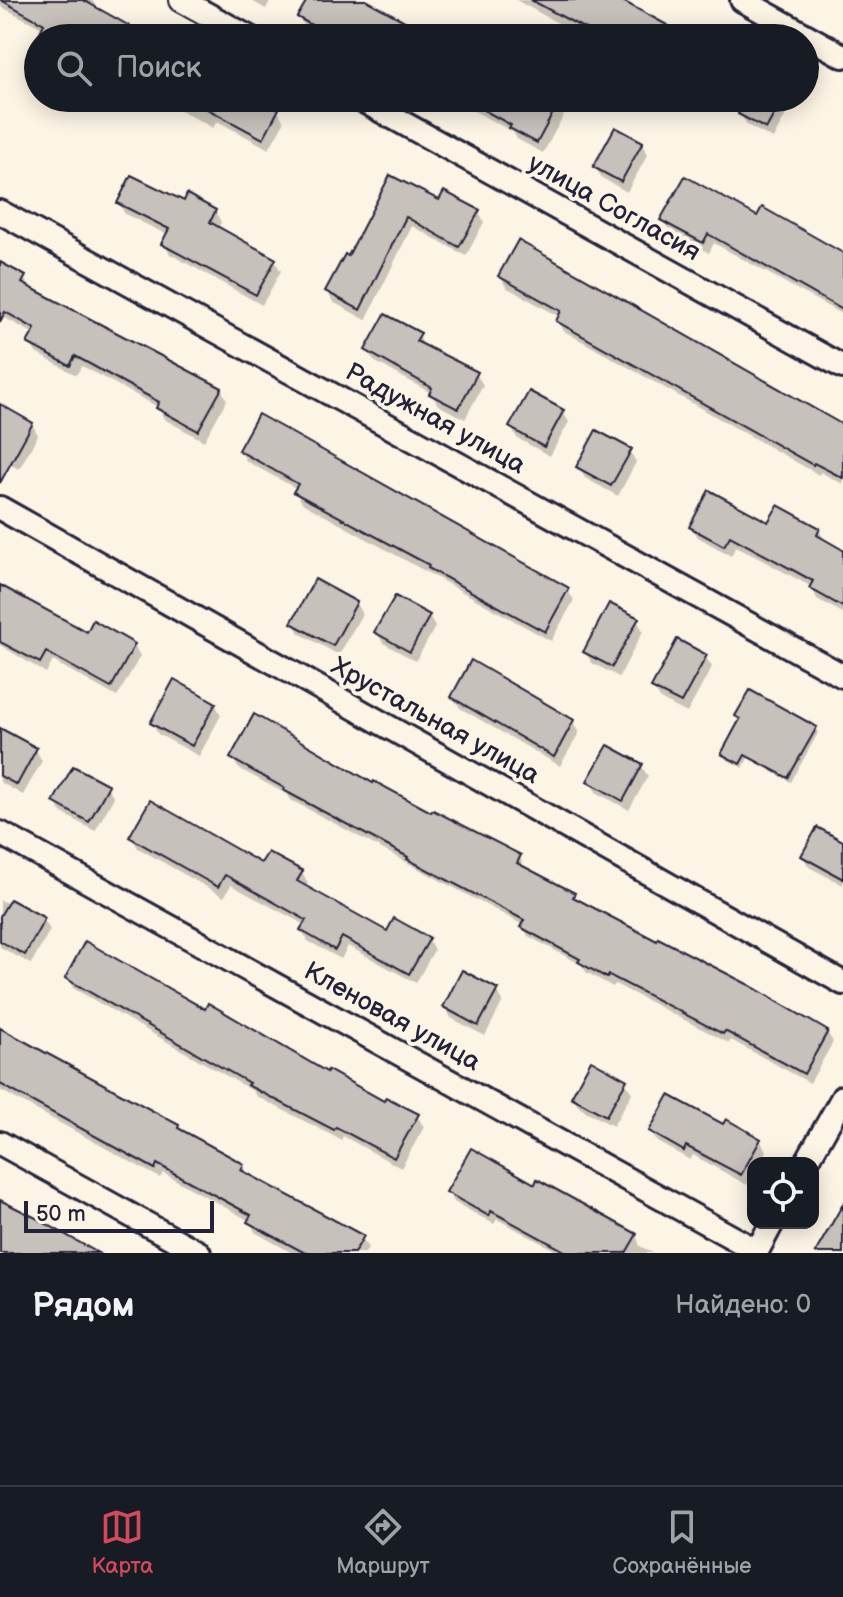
<!DOCTYPE html>
<html lang="ru">
<meta charset="utf-8">
<style>
:root{--surface:#171b24;--page:#20242c;--text:#f1f3f6;--muted:#9ea1a6;--line:#363941;--accent:#d1495b}
body{margin:0;font-family:"Balsamiq Sans",sans-serif;background:var(--page);color:var(--text)}
.controls{position:absolute;right:24px;bottom:24px;display:grid;overflow:hidden;border-radius:16px;box-shadow:0 4px 20px #0003}
.controls button{width:72px;height:72px;display:grid;place-items:center;padding:0;border:0;border-bottom:2px solid var(--line);background:var(--surface);color:var(--text);font:40px sans-serif}
.scale{position:absolute;left:24px;bottom:20px;width:190px;box-sizing:border-box;padding-left:8px;border:4px solid #22223b;border-top:0;font-size:22px;line-height:28px;white-space:nowrap;color:#22223b;-webkit-text-stroke:6px #fcf5e5;paint-order:stroke}
.list{margin:0;padding:0;list-style:none}
h2{display:flex;justify-content:space-between;align-items:center;height:104px;margin:0;padding:0 32px;font-size:34px}
h2 small{font-size:26px;font-weight:400;color:var(--muted)}
.icon{flex:none;width:44px;height:44px;fill:none;stroke:currentColor;stroke-width:2;stroke-linecap:round;stroke-linejoin:round}
.map{position:relative;flex:none;width:843px;height:1253px;overflow:hidden}
.search{position:absolute;background:var(--surface);box-shadow:0 4px 20px #0003;left:24px;right:24px;top:24px;height:88px;display:flex;align-items:center;gap:20px;box-sizing:border-box;padding:0 28px;border-radius:44px;color:var(--muted);font-size:30px}
.sheet{height:232px;background:var(--surface)}
nav{display:flex;justify-content:space-around;align-items:center;box-sizing:border-box;height:112px;border-top:2px solid var(--line);background:var(--surface);font-size:22px;color:var(--muted)}
nav a{display:grid;justify-items:center;gap:4px}
nav .on{color:var(--accent)}
.map>svg:first-child{display:block}
.shadow{fill:#0003}
.building{fill:#c6c1bb;stroke:#22223b;stroke-width:2}
.lines{fill:none;stroke-linecap:round;stroke-linejoin:round}
.street-casing{stroke:#22223b;stroke-width:28}
.street{stroke:#fcf5e5;stroke-width:22}
.labels{text-anchor:middle;dominant-baseline:central;stroke-width:8;stroke-linejoin:round;paint-order:stroke}
.street-label{font-size:26px;fill:#22223b;stroke:#fcf5e5}
</style>
<div class="map">
<svg width="843" height="1253" viewBox="0 0 843 1253">
<rect width="100%" height="100%" fill="#fcf5e5"/>
<filter id="ink" filterUnits="userSpaceOnUse"><feTurbulence type="fractalNoise" baseFrequency=".0125" numOctaves="2"/><feDisplacementMap in="SourceGraphic" scale="16" xChannelSelector="R" yChannelSelector="G"/><feConvolveMatrix kernelMatrix="1 2 1 2 8 2 1 2 1" color-interpolation-filters="sRGB"/></filter>
<g filter="url(#ink)">
<g class="shadow">
<path d="M 0,0 L 92,0 L 100,12 L 143,38 L 45,38 L 44,29 L 0,6 Z"/>
<path d="M 250,0 L 271,0 L 266,9 Z"/>
<path d="M 309,0 L 364,0 L 426,38 L 323,38 L 306,28 L 299,17 Z"/>
<path d="M 516,0 L 617,0 L 687,38 L 585,38 Z"/>
<path d="M 168,98 L 254,98 L 278,111 L 284,122 L 269,149 L 217,121 L 213,128 L 173,106 Z"/>
<path d="M 457,98 L 545,98 L 557,104 L 564,115 L 543,153 L 517,139 L 513,132 L 459,103 Z"/>
<path d="M 710,98 L 791,98 L 793,101 L 773,139 L 747,125 L 741,115 Z"/>
<path d="M 641,143 L 648,154 L 627,192 L 602,178 L 595,167 Z"/>
<path d="M 391,178 L 440,203 L 478,211 L 484,222 L 466,256 L 412,226 L 366,320 L 333,302 L 327,291 L 349,258 Z"/>
<path d="M 119,203 L 215,211 L 221,222 L 218,228 L 274,260 L 281,271 L 262,305 L 170,254 L 164,244 L 168,235 L 125,214 Z"/>
<path d="M 758,218 L 843,254 L 843,315 L 714,243 L 709,253 L 669,230 L 663,220 Z"/>
<path d="M 0,264 L 24,278 L 31,290 L 221,389 L 227,400 L 204,441 L 164,419 L 158,407 L 82,366 L 76,375 L 36,353 L 30,343 L 34,334 L 0,315 Z"/>
<path d="M 500,276 L 843,427 L 843,484 L 820,472 L 819,475 L 564,331 L 558,321 L 560,317 L 506,287 Z"/>
<path d="M 419,335 L 424,347 L 476,374 L 483,385 L 465,419 L 438,405 L 431,393 L 374,361 L 367,350 Z"/>
<path d="M 0,408 L 32,424 L 38,435 L 19,469 L 0,459 Z"/>
<path d="M 562,411 L 569,422 L 550,456 L 517,438 L 511,427 Z"/>
<path d="M 240,450 L 567,590 L 574,600 L 551,641 L 302,503 L 296,492 L 297,489 L 246,461 Z"/>
<path d="M 630,451 L 636,462 L 618,496 L 585,478 L 579,467 Z"/>
<path d="M 769,525 L 819,530 L 825,541 L 843,552 L 843,613 L 817,599 L 812,587 L 736,546 L 731,556 L 698,537 L 691,527 Z"/>
<path d="M 0,585 L 87,635 L 134,645 L 140,656 L 117,697 L 53,661 L 46,673 L 0,645 Z"/>
<path d="M 356,603 L 362,614 L 339,655 L 299,633 L 293,623 Z"/>
<path d="M 429,616 L 435,627 L 416,661 L 383,643 L 377,632 Z"/>
<path d="M 637,620 L 643,631 L 619,677 L 592,663 L 585,652 Z"/>
<path d="M 705,656 L 712,667 L 687,713 L 660,699 L 654,688 Z"/>
<path d="M 453,697 L 573,722 L 579,733 L 560,766 L 460,708 Z"/>
<path d="M 215,704 L 221,715 L 199,756 L 158,734 L 152,723 Z"/>
<path d="M 737,716 L 815,728 L 818,733 L 791,782 L 748,758 L 743,768 L 726,759 L 723,754 L 740,722 Z"/>
<path d="M 0,736 L 36,750 L 42,761 L 23,795 L 0,782 Z"/>
<path d="M 233,758 L 373,785 L 520,857 L 524,869 L 574,894 L 577,901 L 827,1032 L 833,1042 L 810,1083 L 731,1040 L 729,1043 L 615,984 L 613,987 L 586,972 L 582,965 L 528,936 L 523,925 L 291,800 L 288,795 L 238,768 Z"/>
<path d="M 641,766 L 648,776 L 629,810 L 596,792 L 590,781 Z"/>
<path d="M 107,787 L 114,797 L 95,831 L 62,813 L 55,802 Z"/>
<path d="M 132,837 L 262,866 L 302,872 L 308,883 L 305,888 L 388,933 L 428,939 L 434,950 L 416,983 L 348,946 L 341,959 L 308,941 L 302,930 L 305,925 L 231,885 L 224,897 L 138,848 Z"/>
<path d="M 843,843 L 843,885 L 809,867 L 803,856 Z"/>
<path d="M 0,900 L 44,920 L 50,930 L 31,964 L 0,947 Z"/>
<path d="M 67,977 L 205,1012 L 385,1103 L 417,1116 L 424,1127 L 401,1168 L 343,1136 L 341,1140 L 256,1096 L 253,1091 L 73,988 Z"/>
<path d="M 497,990 L 503,1001 L 485,1036 L 451,1018 L 445,1007 Z"/>
<path d="M 0,1030 L 177,1127 L 180,1131 L 243,1166 L 248,1176 L 362,1238 L 368,1248 L 365,1253 L 292,1253 L 255,1232 L 250,1221 L 163,1173 L 160,1178 L 0,1090 Z"/>
<path d="M 625,1082 L 632,1093 L 613,1126 L 580,1108 L 573,1097 Z"/>
<path d="M 724,1127 L 760,1140 L 766,1151 L 759,1163 L 753,1163 L 753,1174 L 747,1185 L 693,1155 L 690,1160 L 657,1142 L 651,1131 Z"/>
<path d="M 535,1187 L 636,1235 L 640,1246 L 653,1253 L 560,1253 L 497,1219 L 494,1224 L 454,1202 L 449,1192 Z"/>
</g>
<g class="building">
<path d="M 1,0 L 83,0 L 151,38 L 37,38 L 44,24 Z"/>
<path d="M 307,0 L 366,0 L 436,38 L 335,38 L 297,17 Z"/>
<path d="M 531,0 L 621,0 L 691,38 L 602,38 Z"/>
<path d="M 187,98 L 259,98 L 279,109 L 263,139 Z"/>
<path d="M 462,98 L 561,98 L 537,143 L 509,128 L 511,125 Z"/>
<path d="M 747,98 L 783,98 L 766,129 L 738,114 Z"/>
<path d="M 615,127 L 643,142 L 621,182 L 593,167 Z"/>
<path d="M 131,175 L 184,201 L 187,194 L 216,210 L 210,222 L 276,259 L 256,295 L 161,244 L 169,229 L 117,203 Z"/>
<path d="M 390,175 L 439,200 L 444,191 L 480,210 L 459,247 L 406,217 L 360,310 L 325,291 L 345,254 L 348,256 Z"/>
<path d="M 685,176 L 757,216 L 762,207 L 843,253 L 843,310 L 708,234 L 703,243 L 660,220 Z"/>
<path d="M 518,240 L 843,425 L 843,478 L 814,463 L 813,465 L 556,321 L 561,311 L 498,276 Z"/>
<path d="M 0,262 L 26,276 L 22,283 L 222,388 L 198,431 L 156,408 L 159,402 L 75,356 L 70,366 L 27,343 L 35,329 L 5,312 L 0,322 Z"/>
<path d="M 385,314 L 421,333 L 416,341 L 478,372 L 458,409 L 429,394 L 432,388 L 365,350 Z"/>
<path d="M 529,391 L 564,410 L 544,447 L 509,427 Z"/>
<path d="M 0,404 L 33,423 L 0,483 Z"/>
<path d="M 258,414 L 569,588 L 545,632 L 428,568 L 429,565 L 293,492 L 298,484 L 238,450 Z"/>
<path d="M 596,430 L 632,449 L 611,486 L 576,467 Z"/>
<path d="M 709,490 L 768,522 L 778,505 L 820,528 L 817,535 L 843,550 L 843,607 L 809,588 L 813,581 L 730,536 L 724,546 L 689,527 Z"/>
<path d="M 315,579 L 357,602 L 333,646 L 291,623 Z"/>
<path d="M 0,585 L 87,632 L 93,620 L 135,644 L 111,688 L 46,652 L 40,663 L 0,642 Z"/>
<path d="M 395,596 L 430,615 L 410,652 L 374,632 Z"/>
<path d="M 609,603 L 639,618 L 612,667 L 583,652 Z"/>
<path d="M 677,639 L 707,655 L 681,703 L 651,688 Z"/>
<path d="M 471,660 L 574,720 L 554,757 L 451,697 Z"/>
<path d="M 174,679 L 216,703 L 192,746 L 150,723 Z"/>
<path d="M 750,690 L 817,727 L 788,778 L 745,755 L 740,764 L 721,754 L 740,719 L 735,716 Z"/>
<path d="M 254,714 L 373,783 L 374,781 L 431,812 L 433,810 L 521,855 L 517,863 L 575,893 L 573,897 L 657,941 L 658,938 L 749,985 L 828,1031 L 804,1074 L 725,1031 L 723,1034 L 609,975 L 607,978 L 578,962 L 580,959 L 520,927 L 524,920 L 407,859 L 408,857 L 283,790 L 284,788 L 230,758 Z"/>
<path d="M 0,728 L 37,748 L 17,785 L 0,776 Z"/>
<path d="M 608,745 L 643,764 L 623,801 L 587,781 Z"/>
<path d="M 73,766 L 109,785 L 89,822 L 53,802 Z"/>
<path d="M 150,800 L 261,863 L 268,852 L 303,871 L 297,881 L 387,931 L 394,918 L 430,938 L 409,974 L 342,937 L 335,950 L 300,930 L 306,920 L 225,875 L 218,887 L 129,837 Z"/>
<path d="M 817,827 L 843,841 L 843,879 L 801,856 Z"/>
<path d="M 10,899 L 45,918 L 25,955 L 0,941 L 0,916 Z"/>
<path d="M 85,941 L 205,1009 L 208,1003 L 327,1072 L 328,1070 L 384,1101 L 386,1097 L 419,1114 L 394,1158 L 336,1127 L 334,1130 L 247,1085 L 249,1083 L 65,978 Z"/>
<path d="M 462,970 L 498,989 L 478,1026 L 443,1007 Z"/>
<path d="M 0,1028 L 179,1125 L 178,1128 L 244,1164 L 241,1170 L 364,1236 L 354,1253 L 305,1253 L 247,1222 L 251,1215 L 157,1164 L 155,1169 L 0,1084 Z"/>
<path d="M 591,1060 L 627,1080 L 606,1116 L 571,1097 Z"/>
<path d="M 669,1095 L 723,1124 L 726,1119 L 761,1139 L 741,1175 L 686,1146 L 684,1151 L 649,1131 Z"/>
<path d="M 471,1148 L 535,1184 L 537,1179 L 637,1234 L 626,1253 L 568,1253 L 491,1211 L 489,1216 L 446,1192 Z"/>
<path d="M 0,1200 L 34,1217 L 98,1253 L 0,1253 Z"/>
<path d="M 843,1204 L 843,1253 L 815,1253 Z"/>
</g>
<g class="lines">
<g class="street-casing">
<g id="street">
<path d="M 181,0 L 250,38"/>
<path d="M 742,0 L 843,56"/>
<path d="M 358,98 L 843,367"/>
<path d="M 0,212 L 843,676"/>
<path d="M 0,508 L 843,983"/>
<path d="M 0,833 L 757,1251"/>
<path d="M 0,1143 L 199,1253"/>
<path d="M 806,1163 L 843,1097"/>
<path d="M 756,1253 L 772,1223"/>
</g>
</g>
<use href="#street" class="street"/>
</g>
</g>
<g class="labels">
<g class="street-label">
<text transform="translate(614 208) rotate(29)">улица Согласия</text>
<text transform="translate(435 419) rotate(29)">Радужная улица</text>
<text transform="translate(435 721) rotate(29)">Хрустальная улица</text>
<text transform="translate(392 1017) rotate(29)">Кленовая улица</text>
</g>
</g>
</svg>
<div class="controls">
<button><svg class="icon" aria-label="locate" viewBox="0 0 24 24"><circle cx="12" cy="12" r="6"/><path d="M12 2v4M12 18v4M2 12h4M18 12h4"/></svg></button>
</div>
<div class="scale">50 m</div>
<div class="search"><svg class="icon" aria-label="search" viewBox="0 0 24 24"><circle cx="10" cy="10" r="6"/><path d="M15 15l6 6"/></svg>Поиск</div>
</div>
<section class="sheet">
<h2>Рядом<small>Найдено: 0</small></h2>
<ul class="list">
</ul>
</section>
<nav>
<a class="on"><svg class="icon" aria-label="map" viewBox="0 0 24 24"><path d="M3 6l6-2 6 2 6-2v14l-6 2-6-2-6 2zM9 4v14M15 6v14"/></svg>Карта</a>
<a><svg class="icon" aria-label="directions" viewBox="0 0 24 24"><path d="M12 3l9 9-9 9-9-9zM9 14v-3h6M13 9l2 2-2 2"/></svg>Маршрут</a>
<a><svg class="icon" aria-label="saved" viewBox="0 0 24 24"><path d="M7 4h10v16l-5-4-5 4z"/></svg>Сохранённые</a>
</nav>
